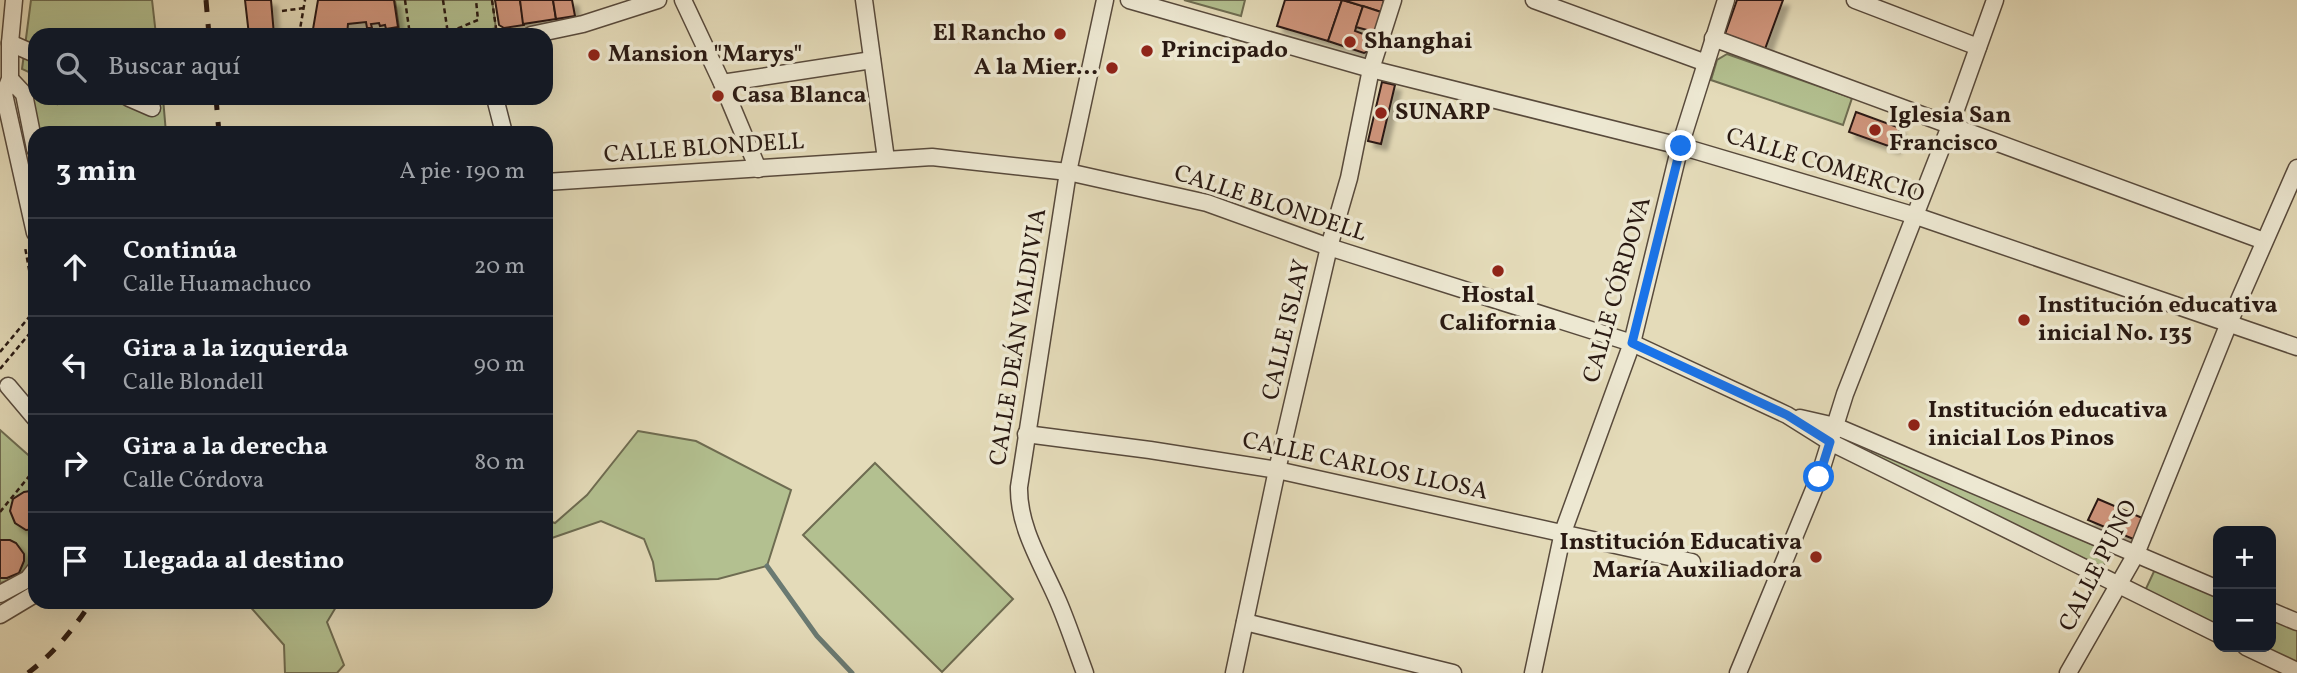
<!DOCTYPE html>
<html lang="es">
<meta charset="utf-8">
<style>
:root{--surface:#171b24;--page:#242831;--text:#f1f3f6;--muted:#9ea1a6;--line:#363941}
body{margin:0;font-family:Vollkorn,serif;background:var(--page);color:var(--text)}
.controls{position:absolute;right:21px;bottom:21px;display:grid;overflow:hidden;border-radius:14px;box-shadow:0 7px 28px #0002}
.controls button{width:63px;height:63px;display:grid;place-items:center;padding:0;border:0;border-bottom:2px solid var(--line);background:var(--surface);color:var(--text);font:35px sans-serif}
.stop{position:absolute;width:21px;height:21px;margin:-16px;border:5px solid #1a73e8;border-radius:50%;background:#fff}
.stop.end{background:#1a73e8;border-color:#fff;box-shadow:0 2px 7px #0008}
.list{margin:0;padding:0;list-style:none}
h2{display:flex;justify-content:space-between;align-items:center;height:91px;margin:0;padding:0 28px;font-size:30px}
h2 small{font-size:23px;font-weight:400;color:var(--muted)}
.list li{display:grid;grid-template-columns:46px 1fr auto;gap:21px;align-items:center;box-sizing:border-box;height:98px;padding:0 28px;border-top:2px solid var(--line)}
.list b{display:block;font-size:26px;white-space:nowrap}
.list p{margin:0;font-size:23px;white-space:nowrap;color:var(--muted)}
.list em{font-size:23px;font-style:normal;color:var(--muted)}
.icon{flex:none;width:38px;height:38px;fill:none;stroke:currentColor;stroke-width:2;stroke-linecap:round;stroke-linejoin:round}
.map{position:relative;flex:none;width:2297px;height:673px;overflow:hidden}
.search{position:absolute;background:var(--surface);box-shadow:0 7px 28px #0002;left:28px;top:28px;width:525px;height:77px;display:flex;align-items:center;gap:18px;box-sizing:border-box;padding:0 24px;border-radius:21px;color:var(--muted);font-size:26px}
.panel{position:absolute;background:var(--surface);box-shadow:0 7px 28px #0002;left:28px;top:126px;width:525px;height:483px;border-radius:21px}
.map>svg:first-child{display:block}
.green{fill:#b3c090;stroke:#6e6c51;stroke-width:2}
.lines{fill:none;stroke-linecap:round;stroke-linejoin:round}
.stream{stroke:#6a7a72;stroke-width:5}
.building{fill:#cf957c;stroke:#291912;stroke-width:2;filter:url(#shadow)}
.minor-casing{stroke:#584a3c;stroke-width:19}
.path{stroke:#291912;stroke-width:2.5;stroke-dasharray:5 3.5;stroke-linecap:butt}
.minor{stroke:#ede8d2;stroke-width:16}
.rail{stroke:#291912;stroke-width:5;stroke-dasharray:12 12;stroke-linecap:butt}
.route{stroke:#1a73e8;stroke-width:9}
.poi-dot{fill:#8f2418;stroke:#ede8d2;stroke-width:2.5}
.labels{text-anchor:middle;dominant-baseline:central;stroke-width:7;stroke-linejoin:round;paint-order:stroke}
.poi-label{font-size:24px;font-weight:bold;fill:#291912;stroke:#ede8d2;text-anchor:start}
.street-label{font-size:24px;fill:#291912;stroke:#ede8d2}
</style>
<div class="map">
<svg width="2297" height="673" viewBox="0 0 2297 673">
<defs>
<filter id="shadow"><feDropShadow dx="6" dy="6" stdDeviation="2" flood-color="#0004"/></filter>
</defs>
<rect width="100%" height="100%" fill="#e4dbb9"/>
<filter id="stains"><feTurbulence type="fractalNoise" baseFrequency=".00286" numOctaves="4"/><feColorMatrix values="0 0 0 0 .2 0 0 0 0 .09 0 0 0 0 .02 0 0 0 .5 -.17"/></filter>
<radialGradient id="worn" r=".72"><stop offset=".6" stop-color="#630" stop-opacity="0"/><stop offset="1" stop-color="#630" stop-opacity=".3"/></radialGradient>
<g class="green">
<path d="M 31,0 L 152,0 L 156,35 L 35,35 L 35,75 L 22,69 Z"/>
<path d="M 395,0 L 492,0 L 496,28 L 481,32 L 478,35 L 400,35 Z"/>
<path d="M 1184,0 L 1245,0 L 1241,16 Z"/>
<path d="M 1727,54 L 1852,98 L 1843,125 L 1711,80 L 1717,60 Z"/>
<path d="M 19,86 L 35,94 L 35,98 L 44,98 L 57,104 L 59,98 L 163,98 L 166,133 L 35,133 L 35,161 Z"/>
<path d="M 0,430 L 35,461 L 35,558 C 30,569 12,581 0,583 Z"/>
<path d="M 638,431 L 696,441 L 791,490 L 767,566 L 718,579 L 656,581 L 653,562 L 644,539 L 601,521 L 546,540 L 546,520 L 555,523 L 587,495 Z"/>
<path d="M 1874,445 L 2109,552 L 2102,570 L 1871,454 Z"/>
<path d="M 875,463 L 1013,599 L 942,672 L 803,535 Z"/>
<path d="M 2157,565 L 2218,592 L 2218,630 L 2143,595 Z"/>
<path d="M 246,602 L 339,602 L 327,622 L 344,665 L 337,673 L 285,673 L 284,645 Z"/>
<path d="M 2271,614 L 2297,626 L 2297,667 L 2254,647 L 2271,647 Z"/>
</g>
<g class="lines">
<path class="stream" d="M 767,566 L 817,636 L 852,673"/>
</g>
<g class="building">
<path d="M 245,0 L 271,0 L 274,35 L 249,35 Z"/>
<path d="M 318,0 L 394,0 L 398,27 L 386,29 L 385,25 L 380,26 L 379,23 L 371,24 L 372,28 L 367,28 L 366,22 L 348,24 L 347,35 L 312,35 Z"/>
<path d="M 495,0 L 520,0 L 524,25 L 504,28 L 499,25 Z"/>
<path d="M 520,0 L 553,0 L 556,19 L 523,24 Z"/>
<path d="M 553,0 L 572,0 L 575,16 L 556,19 Z"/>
<path d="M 1285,0 L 1342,0 L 1328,41 L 1277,26 Z"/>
<path d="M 1342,0 L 1363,6 L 1355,31 L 1366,35 L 1364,39 L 1372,42 L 1369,51 L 1364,53 L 1328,41 Z"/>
<path d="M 1343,0 L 1384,0 L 1381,12 Z"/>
<path d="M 1737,0 L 1783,0 L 1765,49 L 1725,34 Z"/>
<path d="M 1363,6 L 1381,12 L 1372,42 L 1364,39 L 1367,30 L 1356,27 Z"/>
<path d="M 1382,82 L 1395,85 L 1381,144 L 1368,141 Z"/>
<path d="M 1856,112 L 1900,128 L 1894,148 L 1849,132 Z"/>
<path d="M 30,491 L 35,492 L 35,529 L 26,530 L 15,523 L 10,511 L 13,499 L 24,492 Z"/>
<path d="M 2098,499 L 2147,520 L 2138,541 L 2088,520 Z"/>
<path d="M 0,540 L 10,540 L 16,543 L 24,554 L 24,561 L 19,573 L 7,578 L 0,578 Z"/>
</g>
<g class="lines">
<g class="minor-casing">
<g id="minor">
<path d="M 14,0 L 10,43 L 10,79 L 4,94 L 35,233"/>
<path d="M 683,0 L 722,83 L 758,169"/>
<path d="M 864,0 L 886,159"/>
<path d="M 1129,0 L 1371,69 L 1680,146 L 1916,216 L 2297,347"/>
<path d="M 1534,0 L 1706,63"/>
<path d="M 1855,0 L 1978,47"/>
<path d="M 531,35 L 583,24 L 658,0"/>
<path d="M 1713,38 L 2264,241"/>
<path d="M 10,43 L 35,54"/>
<path d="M 10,79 L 24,94 L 35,149"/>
<path d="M 722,83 L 872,60"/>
<path d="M 129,98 L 152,108"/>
<path d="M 495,98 L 504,133"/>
<path d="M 546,182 L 932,157 L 1068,172 L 1207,203 L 1329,247 L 1632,343 L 1787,415 L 1830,442 L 2218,634"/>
<path d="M 8,386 L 35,418"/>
<path d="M 1800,418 L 1835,426 L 2218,589"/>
<path d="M 1026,434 L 1150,450 L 1277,470 L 1692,562"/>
<path d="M 0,594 L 28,579 L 35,570"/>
<path d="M 2271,611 L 2297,622"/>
<path d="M 0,615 L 35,594"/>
<path d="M 1245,622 L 1453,673"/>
<path d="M 2246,647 L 2297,671"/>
<path d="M 1085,673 C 1076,649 1068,624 1058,601 C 1042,564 1018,527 1019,487 L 1068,172 L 1105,0"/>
<path d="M 1234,673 L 1277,470 L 1329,247 L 1349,178 L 1371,69 L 1393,0"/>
<path d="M 1533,673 L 1563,532 L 1632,343 L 1680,146 L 1726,0"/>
<path d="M 1738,673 L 1819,477 L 1845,394 L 1950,126 L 1995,0"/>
<path d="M 2068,673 L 2136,554 L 2229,323 L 2297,168"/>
</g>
</g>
<g class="path">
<path d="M 405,0 L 410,35"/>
<path d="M 443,0 L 448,34"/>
<path d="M 492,0 L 497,35"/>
<path d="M 282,11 L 304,8"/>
<path d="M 299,35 L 305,0"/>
<path d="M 442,35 L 478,20 L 476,0"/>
<path d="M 0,352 L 30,316 L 35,303 L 25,247"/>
<path d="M 0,369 L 35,327"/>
<path d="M 0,512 L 35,469"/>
</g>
<use href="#minor" class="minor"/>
<g class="rail">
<path d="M 206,0 L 209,35"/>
<path d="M 216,98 L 219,133"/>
<path d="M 28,673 C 53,654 74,629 91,602"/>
</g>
</g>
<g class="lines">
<path class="route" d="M 1681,146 L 1632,343 L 1787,415 L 1830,442 L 1819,477"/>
</g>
<g class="poi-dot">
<circle cx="1060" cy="34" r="7"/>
<circle cx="1350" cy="42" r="7"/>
<circle cx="1147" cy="51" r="7"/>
<circle cx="594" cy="55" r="7"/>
<circle cx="1112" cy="68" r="7"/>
<circle cx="718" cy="96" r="7"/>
<circle cx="1381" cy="113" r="7"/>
<circle cx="1875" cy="130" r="7"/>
<circle cx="1498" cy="271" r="7"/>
<circle cx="2024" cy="320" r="7"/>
<circle cx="1914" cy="425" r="7"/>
<circle cx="1816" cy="557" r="7"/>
</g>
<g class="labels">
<g class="poi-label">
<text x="1046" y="34" text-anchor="end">El Rancho</text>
<text x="1364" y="42">Shanghai</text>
<text x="1161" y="51">Principado</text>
<text x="608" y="55">Mansion "Marys"</text>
<text x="1098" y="68" text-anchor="end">A la Mier...</text>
<text x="732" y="96">Casa Blanca</text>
<text x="1395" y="113">SUNARP</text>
<text x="1889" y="116">Iglesia San<tspan x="1889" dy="28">Francisco</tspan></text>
<text x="1498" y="296" text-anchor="middle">Hostal<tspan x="1498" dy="28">California</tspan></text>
<text x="2038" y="306">Institución educativa<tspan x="2038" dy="28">inicial No. 135</tspan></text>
<text x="1928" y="411">Institución educativa<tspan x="1928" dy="28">inicial Los Pinos</tspan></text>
<text x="1802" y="543" text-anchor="end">Institución Educativa<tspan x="1802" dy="28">María Auxiliadora</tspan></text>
</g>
<g class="street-label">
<text transform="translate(704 149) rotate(-4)">CALLE BLONDELL</text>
<text transform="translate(1825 166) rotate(17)">CALLE COMERCIO</text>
<text transform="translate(1270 204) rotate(18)">CALLE BLONDELL</text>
<text transform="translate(1618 290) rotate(-74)">CALLE CÓRDOVA</text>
<text transform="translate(1287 330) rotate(-77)">CALLE ISLAY</text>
<text transform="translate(1019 337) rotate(-81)">CALLE DEÁN VALDIVIA</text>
<text transform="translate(1365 467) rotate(12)">CALLE CARLOS LLOSA</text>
<text transform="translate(2099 566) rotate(-63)">CALLE PUNO</text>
</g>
</g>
<rect width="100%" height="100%" filter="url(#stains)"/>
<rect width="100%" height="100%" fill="url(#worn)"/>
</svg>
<div class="controls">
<button>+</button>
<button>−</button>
</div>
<div class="stop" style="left:1819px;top:477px"></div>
<div class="stop end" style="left:1681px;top:146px"></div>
<div class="search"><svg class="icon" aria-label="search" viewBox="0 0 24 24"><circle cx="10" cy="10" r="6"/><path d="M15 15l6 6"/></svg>Buscar aquí</div>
<section class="panel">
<h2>3 min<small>A pie · 190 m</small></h2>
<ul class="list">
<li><svg class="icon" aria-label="ahead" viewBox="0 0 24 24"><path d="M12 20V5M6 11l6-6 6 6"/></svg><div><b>Continúa</b><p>Calle Huamachuco</p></div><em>20 m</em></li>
<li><svg class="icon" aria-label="left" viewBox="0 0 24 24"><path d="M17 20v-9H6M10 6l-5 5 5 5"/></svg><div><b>Gira a la izquierda</b><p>Calle Blondell</p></div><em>90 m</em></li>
<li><svg class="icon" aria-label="right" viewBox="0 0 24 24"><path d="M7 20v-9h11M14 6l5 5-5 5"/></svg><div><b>Gira a la derecha</b><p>Calle Córdova</p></div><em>80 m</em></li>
<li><svg class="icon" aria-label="arrive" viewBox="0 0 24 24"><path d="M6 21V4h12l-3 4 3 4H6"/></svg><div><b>Llegada al destino</b></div></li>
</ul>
</section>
</div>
